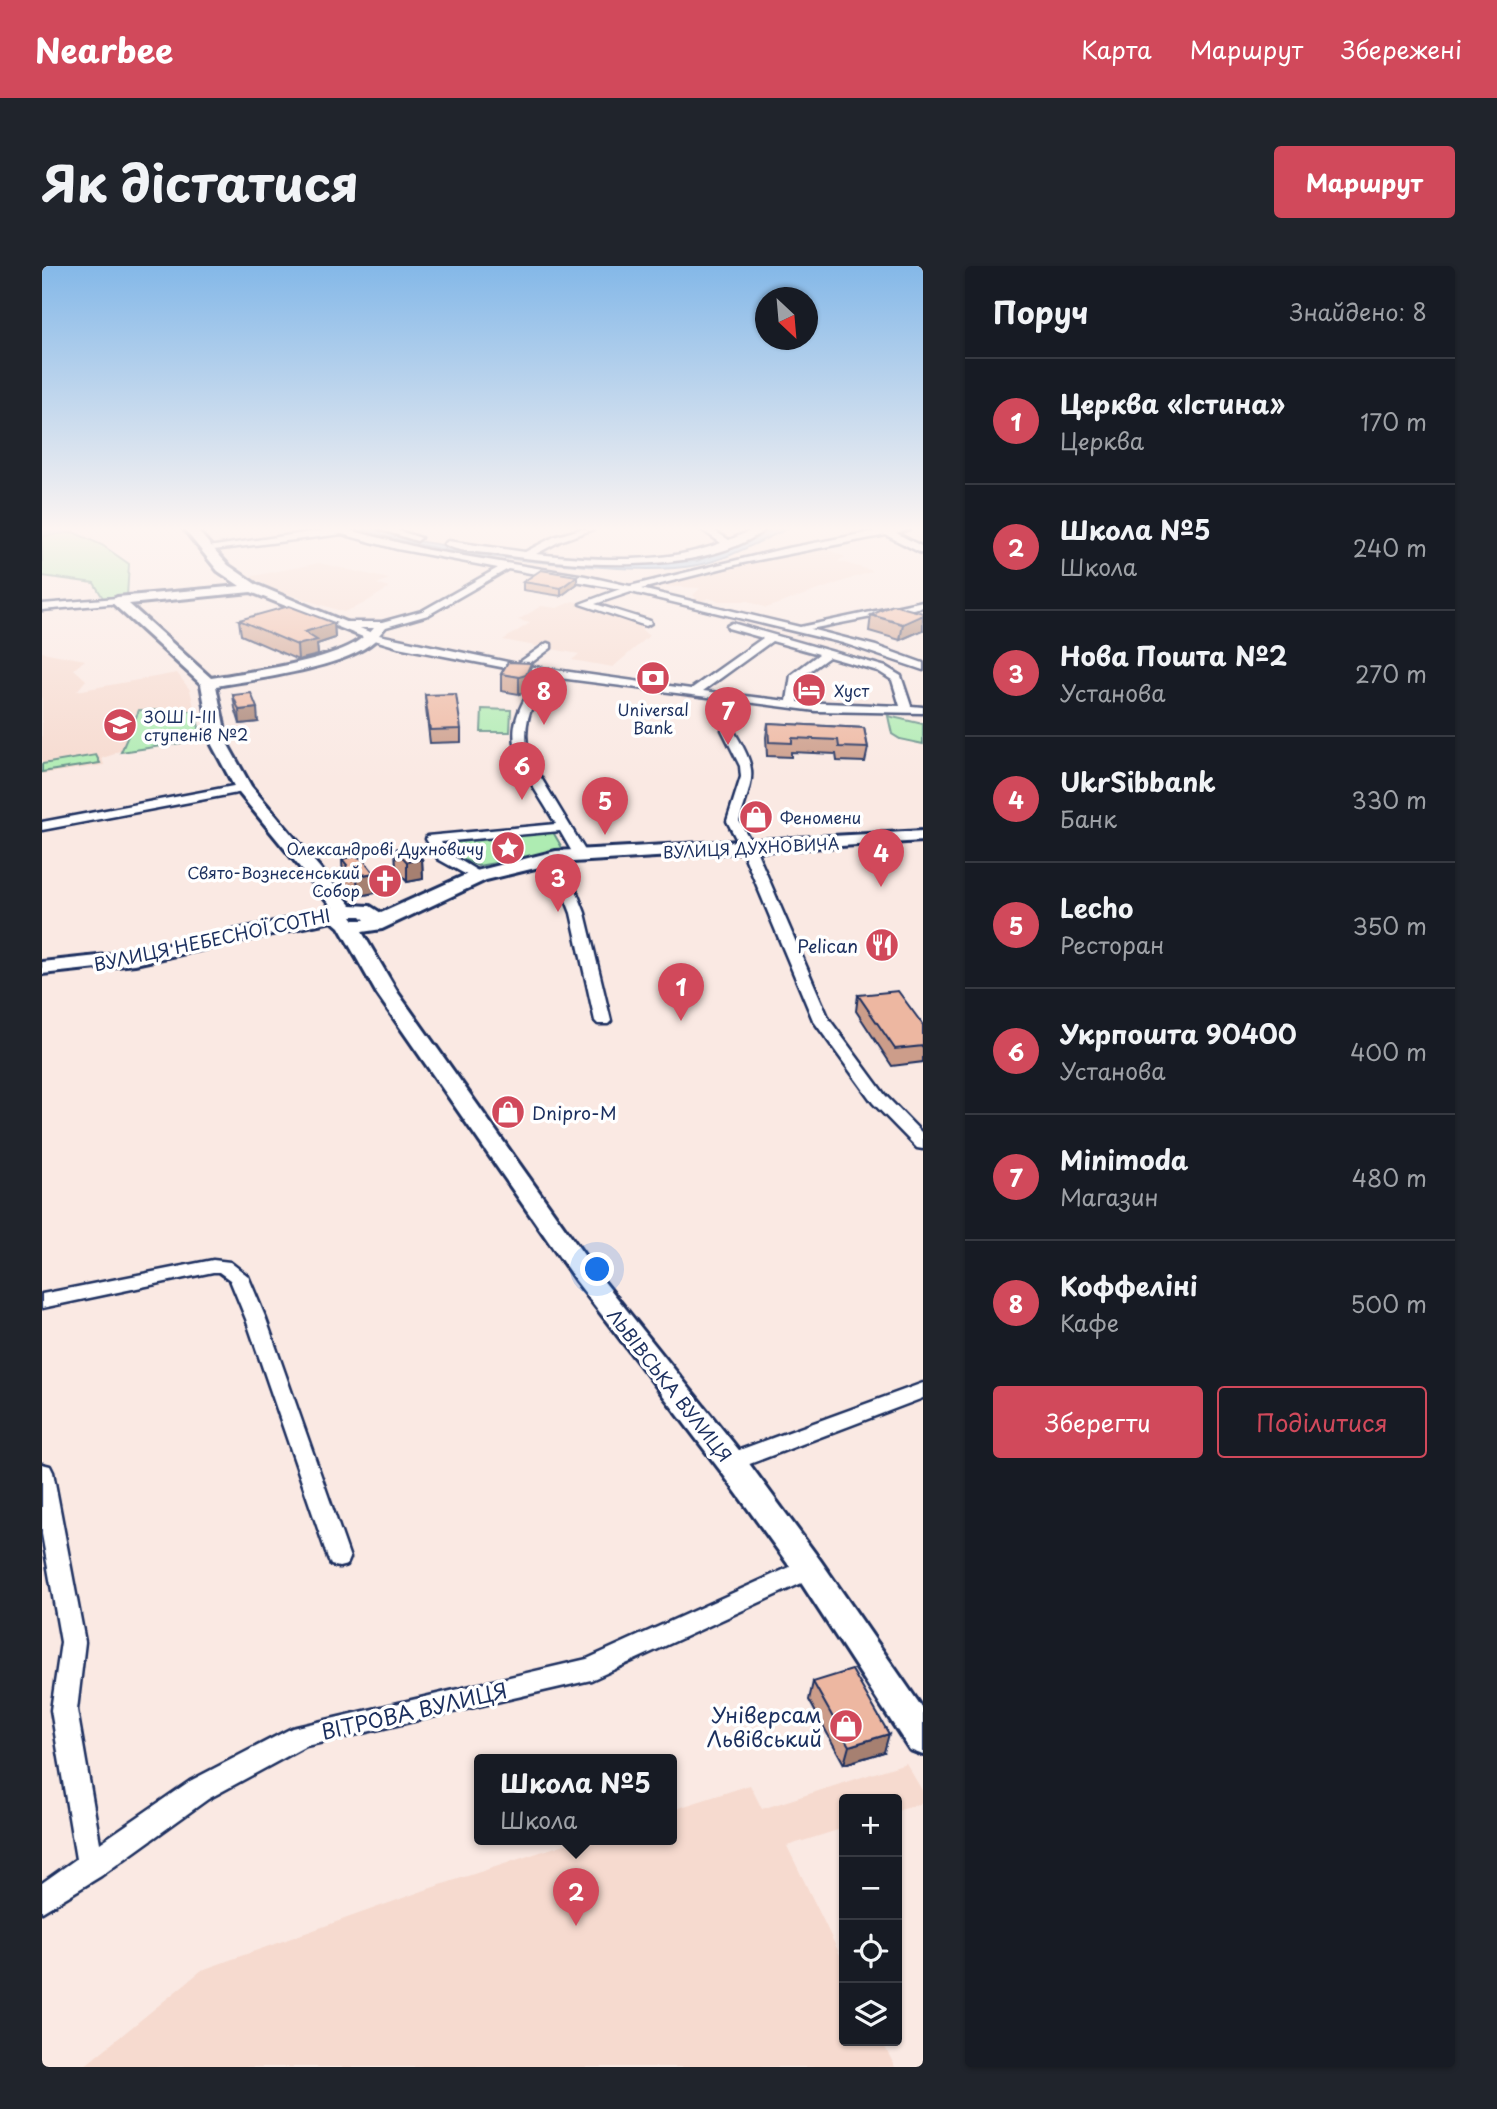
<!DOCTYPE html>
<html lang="uk">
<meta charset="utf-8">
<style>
:root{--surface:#171b24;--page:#20242c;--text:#f1f3f6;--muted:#9ea1a6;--line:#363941;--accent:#d1495b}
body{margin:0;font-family:"Playpen Sans",sans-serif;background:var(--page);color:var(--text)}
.controls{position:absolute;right:21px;bottom:21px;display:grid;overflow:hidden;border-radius:7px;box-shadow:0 2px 5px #0004}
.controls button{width:63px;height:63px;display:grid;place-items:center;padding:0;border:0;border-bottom:2px solid var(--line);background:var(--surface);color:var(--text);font:35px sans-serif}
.compass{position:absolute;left:713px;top:21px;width:63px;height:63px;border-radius:50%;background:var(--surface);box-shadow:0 2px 5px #0004;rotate:154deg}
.you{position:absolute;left:556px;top:1004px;width:24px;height:24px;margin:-18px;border:5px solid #fff;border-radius:50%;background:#1a73e8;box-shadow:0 0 0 10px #1a73e833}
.badge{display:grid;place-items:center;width:46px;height:46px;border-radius:50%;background:var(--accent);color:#fff;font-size:23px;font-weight:700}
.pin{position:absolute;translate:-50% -58px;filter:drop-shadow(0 2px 4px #0008)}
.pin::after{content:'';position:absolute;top:37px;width:24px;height:21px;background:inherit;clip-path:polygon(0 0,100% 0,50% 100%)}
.popup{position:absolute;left:432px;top:1488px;width:203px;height:91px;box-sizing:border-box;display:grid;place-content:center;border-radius:7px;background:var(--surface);filter:drop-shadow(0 2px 5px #0005);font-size:23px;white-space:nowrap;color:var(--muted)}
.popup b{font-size:26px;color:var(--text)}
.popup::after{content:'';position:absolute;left:50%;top:100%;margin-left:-14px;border:14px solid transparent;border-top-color:var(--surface)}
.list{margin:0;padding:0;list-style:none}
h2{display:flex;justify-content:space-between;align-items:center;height:91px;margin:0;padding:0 28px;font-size:30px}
h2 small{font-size:23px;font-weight:400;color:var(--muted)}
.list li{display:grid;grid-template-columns:46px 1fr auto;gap:21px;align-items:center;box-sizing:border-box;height:126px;padding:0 28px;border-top:2px solid var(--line)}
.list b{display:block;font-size:26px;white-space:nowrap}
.list p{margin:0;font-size:23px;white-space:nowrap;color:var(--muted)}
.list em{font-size:23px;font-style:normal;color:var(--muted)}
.actions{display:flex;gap:14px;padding:21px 28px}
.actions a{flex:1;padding:16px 0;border:2px solid var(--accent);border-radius:7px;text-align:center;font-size:24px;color:var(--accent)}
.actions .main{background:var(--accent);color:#fff}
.icon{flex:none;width:38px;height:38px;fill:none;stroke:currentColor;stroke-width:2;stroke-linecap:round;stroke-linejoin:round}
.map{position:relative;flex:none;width:881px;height:1801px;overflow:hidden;border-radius:7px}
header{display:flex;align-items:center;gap:42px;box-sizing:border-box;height:98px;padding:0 35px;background:var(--accent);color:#fff}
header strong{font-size:33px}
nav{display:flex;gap:38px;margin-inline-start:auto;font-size:24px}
.intro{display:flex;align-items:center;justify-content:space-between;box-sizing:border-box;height:168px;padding:0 42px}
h1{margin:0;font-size:49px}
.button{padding:18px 32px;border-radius:7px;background:var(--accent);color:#fff;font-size:24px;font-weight:700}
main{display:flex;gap:42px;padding:0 42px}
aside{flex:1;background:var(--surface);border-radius:7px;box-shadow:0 2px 5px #0004}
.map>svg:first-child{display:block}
.built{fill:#f6dacf}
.green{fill:#aeecb2;stroke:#648e88;stroke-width:2}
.water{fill:#8ebee9;stroke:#6085b1;stroke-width:2}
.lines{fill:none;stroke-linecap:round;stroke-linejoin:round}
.river{fill:#8ebee9;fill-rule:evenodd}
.street-casing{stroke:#1b2f5e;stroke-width:5}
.secondary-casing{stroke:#1b2f5e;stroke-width:6}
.street{fill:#fff;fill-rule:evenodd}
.secondary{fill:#fff;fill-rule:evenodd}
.wall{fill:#cc9d8a;stroke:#1b2f5e;stroke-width:2}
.shaded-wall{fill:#a68071;stroke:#1b2f5e;stroke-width:2}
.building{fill:#edb7a1;stroke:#1b2f5e;stroke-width:2}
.labels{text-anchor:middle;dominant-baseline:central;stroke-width:7;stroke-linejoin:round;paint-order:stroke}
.far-poi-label{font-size:16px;fill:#1b2f5e;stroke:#fff;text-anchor:start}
.far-street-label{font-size:16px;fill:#1b2f5e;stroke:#fff}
.street-label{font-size:18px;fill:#1b2f5e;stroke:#fff}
.poi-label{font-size:18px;fill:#1b2f5e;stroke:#fff;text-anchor:end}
.near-street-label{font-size:21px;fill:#1b2f5e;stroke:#fff}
.near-poi-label{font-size:21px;fill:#1b2f5e;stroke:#fff;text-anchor:end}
</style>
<header>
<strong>Nearbee</strong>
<nav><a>Карта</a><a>Маршрут</a><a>Збережені</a></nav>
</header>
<div class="intro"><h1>Як дістатися</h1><a class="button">Маршрут</a></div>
<main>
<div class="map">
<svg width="881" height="1801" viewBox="0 0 881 1801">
<rect width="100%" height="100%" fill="#fae9e3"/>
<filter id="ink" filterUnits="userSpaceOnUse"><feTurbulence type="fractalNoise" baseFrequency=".0143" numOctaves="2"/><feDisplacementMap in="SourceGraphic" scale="14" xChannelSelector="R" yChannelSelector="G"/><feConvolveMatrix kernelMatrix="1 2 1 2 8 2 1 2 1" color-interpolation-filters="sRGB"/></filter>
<g filter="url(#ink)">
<g class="built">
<path d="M 785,283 L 803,291 L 796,295 L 831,305 L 724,342 L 706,335 L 677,335 L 666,332 L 657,336 L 650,334 L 654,332 L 651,329 L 658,322 L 616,320 L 609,317 Z"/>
<path d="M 277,297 L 347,313 L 335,318 L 347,322 L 321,338 L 302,346 L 224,321 L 225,319 L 206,311 Z"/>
<path d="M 570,325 L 578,327 L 553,338 L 612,356 L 599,363 L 607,370 L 571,401 L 530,394 L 537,388 L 461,374 L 488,357 L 476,354 L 499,340 L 515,342 L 531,335 L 539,337 Z"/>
<path d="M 0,386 L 43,394 L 32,403 L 44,414 L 35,425 L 135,407 L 148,424 L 160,474 L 73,486 L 73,488 L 60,492 L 62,499 L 0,508 Z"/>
<path d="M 864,1497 L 881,1526 L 881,1537 L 855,1545 L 855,1533 L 802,1533 L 802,1562 L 745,1580 L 802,1697 L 802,1775 L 840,1775 L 853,1801 L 41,1801 L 160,1704 L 389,1622 L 535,1574 L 630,1574 L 630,1544 L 708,1519 L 720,1543 Z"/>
</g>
<g class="green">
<path d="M 31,266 L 60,279 L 87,298 L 85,330 L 61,332 L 52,317 L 0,310 L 0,270 Z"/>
<path d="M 440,443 L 469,444 L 468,466 L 439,466 Z"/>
<path d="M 97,444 L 153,445 L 160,474 L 79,486 Z"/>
<path d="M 846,450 L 881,458 L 881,478 L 858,473 L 850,468 Z"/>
<path d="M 54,489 L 58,497 L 0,506 L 0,498 Z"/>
<path d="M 511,566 L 522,585 L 436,600 L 406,587 L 409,575 Z"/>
</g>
<path class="water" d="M 318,263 L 332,263 L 374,275 L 453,287 L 593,297 L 655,295 L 730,263 L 745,263 C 717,275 687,293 656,299 C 616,306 574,302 534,299 C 460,293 388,286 318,263 Z"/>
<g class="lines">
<path class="river" d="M 0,263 L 30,263 L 23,267 L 0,270 Z"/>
<g class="street-casing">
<g id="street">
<path d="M 290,263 L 303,263 L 386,284 L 543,310 L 588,320 L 741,283 L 845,263 L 867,263 L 854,267 L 881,281 L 881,288 L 844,269 L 701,297 L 599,323 L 758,361 L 881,335 L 881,341 L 768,363 L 834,380 L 881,397 L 881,404 L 801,377 L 589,326 L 553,338 L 608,355 L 609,357 L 604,360 L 538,338 L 578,323 L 466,303 L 386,349 L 344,361 L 337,369 L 475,398 L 505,377 L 509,378 L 509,382 L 485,400 L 649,423 L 721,372 L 686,362 L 685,360 L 690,357 L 844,401 L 859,410 L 869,440 L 881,441 L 881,447 L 774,445 L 510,411 C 488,437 479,457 487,492 L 545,588 L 538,592 L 533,591 L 518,565 L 399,576 L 406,587 L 444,610 L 437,614 L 432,613 L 396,593 L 384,573 L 385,570 L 514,558 C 479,498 448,471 500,409 L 356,381 L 326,372 L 325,370 L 332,362 L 303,362 L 298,359 L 303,356 L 340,356 L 380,345 L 456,302 L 355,283 L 300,268 L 163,285 L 159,282 ZM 730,375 L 777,388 L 749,409 L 745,435 L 661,425 ZM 787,391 L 836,405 L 850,414 L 858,440 L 756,436 L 758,412 Z"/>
<path d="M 337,263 L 351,263 L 379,272 L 375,275 Z"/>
<path d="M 539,263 L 552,263 L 518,275 L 494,288 C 554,294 621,299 679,277 L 659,263 L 669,263 L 687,274 L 713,263 L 724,263 C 660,312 529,299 453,288 C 438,286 415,286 402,278 L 406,275 L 483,286 L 512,271 Z"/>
<path d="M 75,332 L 80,335 L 78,337 L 0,344 L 0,338 Z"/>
<path d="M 682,462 L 690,462 C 717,506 712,508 697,555 L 714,584 L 787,753 L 843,829 L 881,868 L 881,883 L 875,882 L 831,837 L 771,754 L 700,584 L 685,555 L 699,511 L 698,500 L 680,464 Z"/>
<path d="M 202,518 L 208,522 L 206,525 L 0,564 L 0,556 Z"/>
<path d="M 514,587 L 521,591 L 543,647 L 569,755 L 566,758 L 556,758 L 553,755 L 529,647 L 507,591 Z"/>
<path d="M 171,994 L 188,996 L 206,1010 L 224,1053 L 308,1292 L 305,1299 L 297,1301 L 289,1299 L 286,1292 L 204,1053 L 188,1014 L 177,1006 L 171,1006 L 0,1042 L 0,1028 Z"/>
<path d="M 881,1117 L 881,1132 L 697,1202 L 689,1204 L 681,1202 L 678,1196 L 681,1190 Z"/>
<path d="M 0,1198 L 8,1200 L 11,1206 L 43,1376 L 35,1444 L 58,1577 L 148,1515 L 250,1462 L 545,1393 L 759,1296 L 767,1294 L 775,1296 L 779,1303 L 775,1310 L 549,1414 L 264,1480 L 166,1533 L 59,1610 L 0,1646 L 0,1617 L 34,1593 L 9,1444 L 19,1376 L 0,1268 Z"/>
</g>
</g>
<g class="secondary-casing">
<path id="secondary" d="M 142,263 L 154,263 L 186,299 L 215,319 L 337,370 C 312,401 214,413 174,420 L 186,479 L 209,520 L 309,639 L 328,640 L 339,647 L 430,606 L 514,585 L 881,565 L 881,575 L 514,597 L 444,614 L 340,663 L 320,666 L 356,727 L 552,1003 L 700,1188 L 778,1294 L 881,1443 L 881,1489 L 868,1484 L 756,1312 L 678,1204 L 534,1015 L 335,728 L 297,661 L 290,655 L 93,698 L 0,708 L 0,696 L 93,686 L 292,643 L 193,522 L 170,479 L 159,418 L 68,335 L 75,331 L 198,320 L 176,305 ZM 209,326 L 321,371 C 295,395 205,406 169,412 L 87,338 ZM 309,650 L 319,650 L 323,654 L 312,654 Z"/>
</g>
<use href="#street" class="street"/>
<use href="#secondary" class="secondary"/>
</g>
<g class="wall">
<path d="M 481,316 L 535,318 L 519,330 L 481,324 Z"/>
<path d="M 829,349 L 881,364 L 858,374 L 827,365 Z"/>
<path d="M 197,354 L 292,357 L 293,372 L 275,378 L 276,389 L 256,394 L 199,369 Z"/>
<path d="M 466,396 L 488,414 L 483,426 L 477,428 L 459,425 L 459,408 Z"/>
<path d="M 191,429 L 216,456 L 198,458 L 193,442 Z"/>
<path d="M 383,429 L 419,463 L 419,476 L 388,477 L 384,443 Z"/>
<path d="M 726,457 L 822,462 L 826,482 L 823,496 L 795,495 L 794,488 L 749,486 L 749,491 L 725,490 L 724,471 Z"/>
<path d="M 353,583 L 380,593 L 381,613 L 365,616 L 354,603 Z"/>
<path d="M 300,593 L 333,627 L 316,630 L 304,623 L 303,615 L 301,613 Z"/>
<path d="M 816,729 L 881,759 L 881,796 L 850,800 L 814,745 Z"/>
<path d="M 771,1416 L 842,1486 L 802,1498 L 767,1434 Z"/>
</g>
<g class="shaded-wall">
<path d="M 535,310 L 535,318 L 519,330 L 519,322 Z"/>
<path d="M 881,349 L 881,364 L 858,374 L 861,358 Z"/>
<path d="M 292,357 L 293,372 L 275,378 L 276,389 L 256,394 L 255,379 L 262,366 Z"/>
<path d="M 489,397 L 488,414 L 483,426 L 477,428 L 477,411 Z"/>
<path d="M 215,442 L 216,456 L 198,458 L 197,444 Z"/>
<path d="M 380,593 L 381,613 L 365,616 L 365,596 Z"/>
<path d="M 332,607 L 333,627 L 316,630 L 315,610 Z"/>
<path d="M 847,1468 L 842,1486 L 802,1498 L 807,1480 Z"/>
</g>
<g class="building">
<path d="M 499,304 L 535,310 L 519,322 L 481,316 Z"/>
<path d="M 851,339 L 881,347 L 881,349 L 861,358 L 829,349 Z"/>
<path d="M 247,340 L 292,357 L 262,366 L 275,374 L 255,379 L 197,354 Z"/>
<path d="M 466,396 L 489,397 L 484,409 L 477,411 L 459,408 Z"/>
<path d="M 209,427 L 215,442 L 197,444 L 191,429 Z"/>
<path d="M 414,428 L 419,463 L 388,464 L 383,429 Z"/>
<path d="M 726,457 L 822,462 L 826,482 L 797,481 L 796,474 L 750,472 L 750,477 L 727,476 Z"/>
<path d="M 368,580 L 380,593 L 365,596 L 353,583 Z"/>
<path d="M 314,590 L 321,593 L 332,607 L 315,610 L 302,603 L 305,599 L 300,593 Z"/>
<path d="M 856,725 L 881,759 L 881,780 L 853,783 L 816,729 Z"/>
<path d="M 810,1404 L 847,1468 L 807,1480 L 771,1416 Z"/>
</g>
</g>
<linearGradient id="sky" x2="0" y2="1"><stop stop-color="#84b8e8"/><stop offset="0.51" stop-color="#fdf5f2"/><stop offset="1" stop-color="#fdf5f2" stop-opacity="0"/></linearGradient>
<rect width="881" height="515" fill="url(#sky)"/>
<defs>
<g id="bank-disc" transform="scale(1.75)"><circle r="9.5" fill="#d1495b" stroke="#fff"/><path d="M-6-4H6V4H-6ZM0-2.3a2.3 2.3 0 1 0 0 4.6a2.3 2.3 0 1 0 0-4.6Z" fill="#fff"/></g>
<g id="hotel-disc" transform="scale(1.75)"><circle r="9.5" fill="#d1495b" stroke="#fff"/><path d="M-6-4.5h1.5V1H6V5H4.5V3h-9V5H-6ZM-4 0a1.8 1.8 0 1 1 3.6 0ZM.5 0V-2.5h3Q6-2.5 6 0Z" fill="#fff"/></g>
<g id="school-disc" transform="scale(1.75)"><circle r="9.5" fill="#d1495b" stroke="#fff"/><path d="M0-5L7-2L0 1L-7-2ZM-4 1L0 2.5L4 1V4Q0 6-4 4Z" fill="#fff"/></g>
<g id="shop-disc" transform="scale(1.75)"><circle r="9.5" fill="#d1495b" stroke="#fff"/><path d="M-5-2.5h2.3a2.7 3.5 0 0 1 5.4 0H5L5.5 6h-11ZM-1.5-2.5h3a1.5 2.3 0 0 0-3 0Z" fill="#fff"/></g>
<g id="sight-disc" transform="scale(1.75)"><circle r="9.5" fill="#d1495b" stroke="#fff"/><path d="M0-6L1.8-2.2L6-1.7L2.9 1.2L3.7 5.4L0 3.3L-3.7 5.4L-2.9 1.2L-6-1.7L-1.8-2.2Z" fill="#fff"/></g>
<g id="church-disc" transform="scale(1.75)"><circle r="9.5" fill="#d1495b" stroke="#fff"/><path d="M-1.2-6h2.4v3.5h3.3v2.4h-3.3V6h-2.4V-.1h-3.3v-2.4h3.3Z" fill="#fff"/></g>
<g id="restaurant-disc" transform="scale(1.75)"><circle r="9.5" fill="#d1495b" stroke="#fff"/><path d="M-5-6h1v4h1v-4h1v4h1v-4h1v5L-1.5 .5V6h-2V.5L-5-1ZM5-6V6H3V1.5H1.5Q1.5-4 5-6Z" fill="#fff"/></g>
</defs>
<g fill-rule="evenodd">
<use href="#bank-disc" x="611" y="412"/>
<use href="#hotel-disc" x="767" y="424"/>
<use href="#school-disc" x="78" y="459"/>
<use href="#shop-disc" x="714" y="551"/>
<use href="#sight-disc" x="466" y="582"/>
<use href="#church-disc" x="343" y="615"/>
<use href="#restaurant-disc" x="840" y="679"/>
<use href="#shop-disc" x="466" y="846"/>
<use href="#shop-disc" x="804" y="1460"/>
</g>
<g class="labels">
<g class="far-poi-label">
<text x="792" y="424">Хуст</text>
<text x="611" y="443" text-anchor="middle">Universal<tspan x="611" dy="18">Bank</tspan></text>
<text x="102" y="450">ЗОШ І-ІІІ<tspan x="102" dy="18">ступенів №2</tspan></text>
<text x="738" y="551">Феномени</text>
<text x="442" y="582" text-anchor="end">Олександрові Духновичу</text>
<text x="318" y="606" text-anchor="end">Свято-Вознесенський<tspan x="318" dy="18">Собор</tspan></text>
</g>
<g class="far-street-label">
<text transform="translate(709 581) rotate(-3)">ВУЛИЦЯ ДУХНОВИЧА</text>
</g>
<g class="street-label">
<text transform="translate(170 673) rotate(-12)">ВУЛИЦЯ НЕБЕСНОЇ СОТНІ</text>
<text transform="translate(628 1119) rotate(52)">ЛЬВІВСЬКА ВУЛИЦЯ</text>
</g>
<g class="poi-label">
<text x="816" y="679">Pelican</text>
<text x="490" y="846" text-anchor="start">Dnipro-M</text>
</g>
<g class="near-street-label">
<text transform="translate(372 1444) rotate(-13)">ВІТРОВА ВУЛИЦЯ</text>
</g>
<g class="near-poi-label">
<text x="780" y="1448">Універсам<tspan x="780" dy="24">Львівський</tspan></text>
</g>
</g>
</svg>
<div class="controls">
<button>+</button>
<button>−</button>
<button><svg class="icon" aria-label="locate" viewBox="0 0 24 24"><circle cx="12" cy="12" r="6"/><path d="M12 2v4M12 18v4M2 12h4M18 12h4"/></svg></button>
<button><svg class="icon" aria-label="layers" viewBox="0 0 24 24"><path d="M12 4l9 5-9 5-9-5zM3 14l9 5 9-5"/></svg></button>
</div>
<svg class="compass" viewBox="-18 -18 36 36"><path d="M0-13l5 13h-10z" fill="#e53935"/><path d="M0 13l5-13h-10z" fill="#9ea1a6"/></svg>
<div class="you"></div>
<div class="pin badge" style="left:639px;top:755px">1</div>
<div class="pin badge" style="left:534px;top:1660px">2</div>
<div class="popup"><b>Школа №5</b>Школа</div>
<div class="pin badge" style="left:516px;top:646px">3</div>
<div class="pin badge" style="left:839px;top:621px">4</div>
<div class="pin badge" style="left:563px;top:569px">5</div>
<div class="pin badge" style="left:480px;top:534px">6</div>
<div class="pin badge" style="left:686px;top:479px">7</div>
<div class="pin badge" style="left:502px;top:459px">8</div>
</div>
<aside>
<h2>Поруч<small>Знайдено: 8</small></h2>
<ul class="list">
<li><span class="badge">1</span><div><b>Церква «Істина»</b><p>Церква</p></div><em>170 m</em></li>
<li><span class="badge">2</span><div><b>Школа №5</b><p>Школа</p></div><em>240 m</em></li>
<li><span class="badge">3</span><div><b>Нова Пошта №2</b><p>Установа</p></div><em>270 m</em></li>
<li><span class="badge">4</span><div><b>UkrSibbank</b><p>Банк</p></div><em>330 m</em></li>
<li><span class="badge">5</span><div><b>Lecho</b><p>Ресторан</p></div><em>350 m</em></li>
<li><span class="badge">6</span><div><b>Укрпошта 90400</b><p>Установа</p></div><em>400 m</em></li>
<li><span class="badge">7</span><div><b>Minimoda</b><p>Магазин</p></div><em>480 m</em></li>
<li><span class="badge">8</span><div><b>Коффеліні</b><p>Кафе</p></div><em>500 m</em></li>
</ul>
<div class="actions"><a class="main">Зберегти</a><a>Поділитися</a></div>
</aside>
</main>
